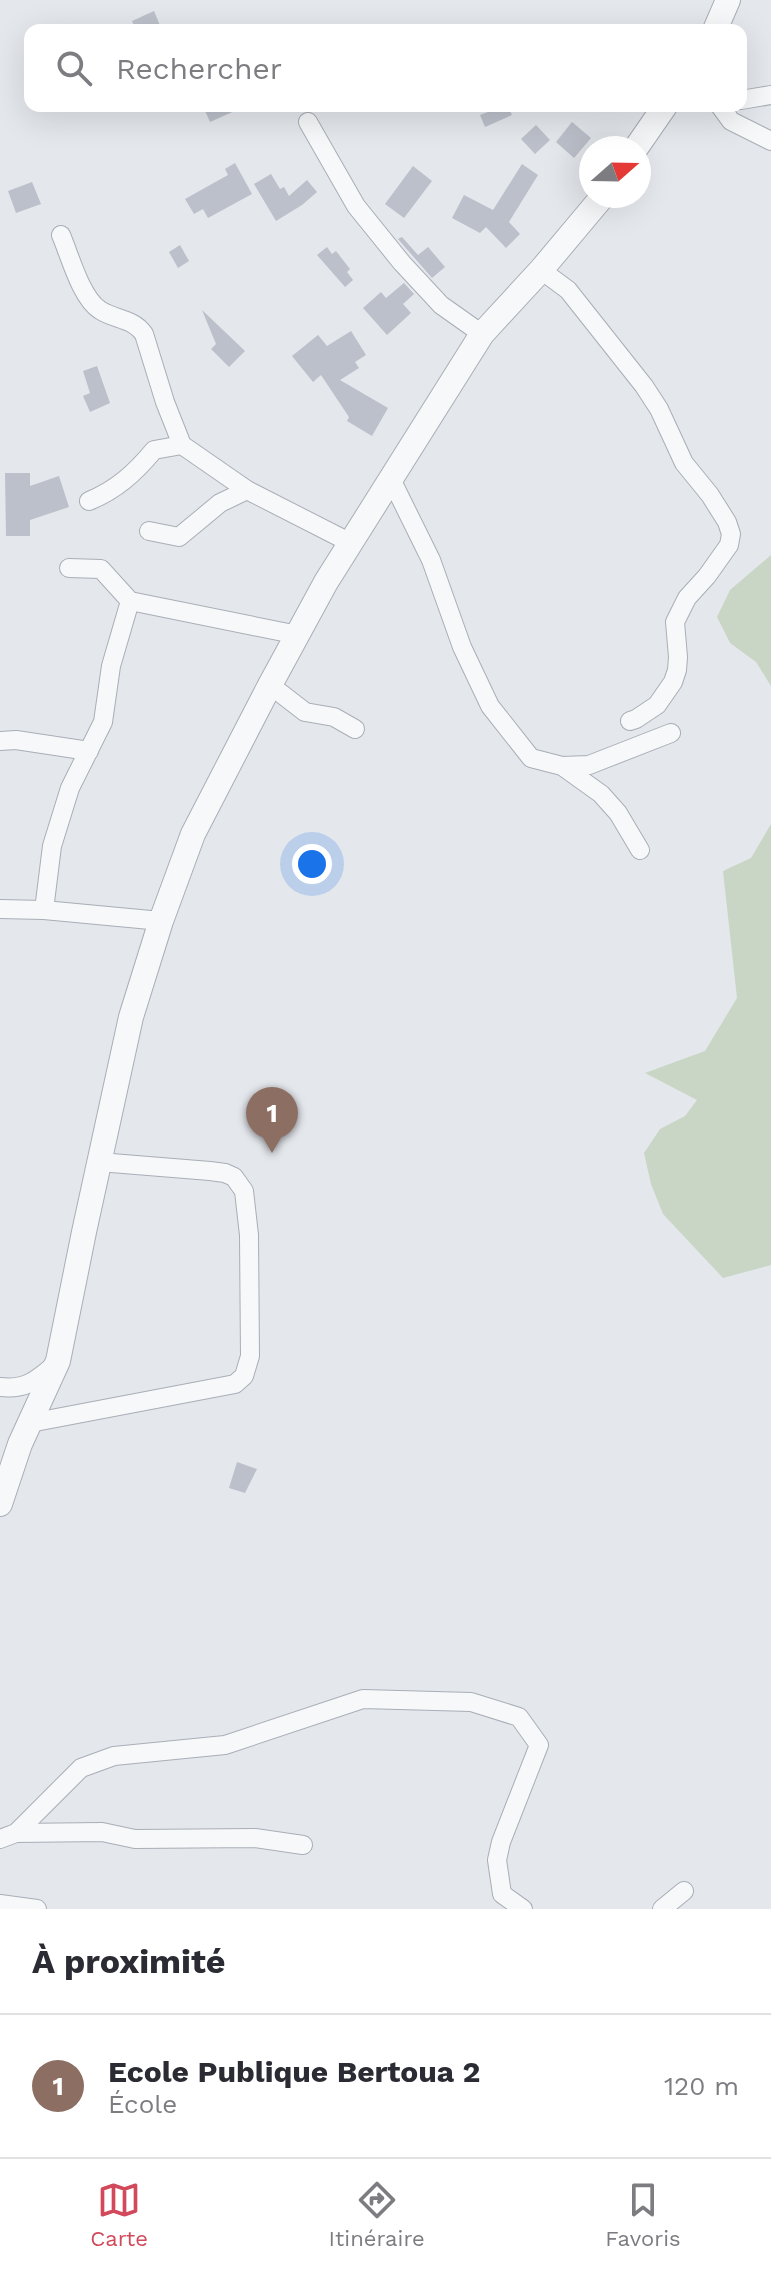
<!DOCTYPE html>
<html lang="fr">
<meta charset="utf-8">
<style>
:root{--surface:#fff;--page:#f2f2f3;--text:#2b2b33;--muted:#7c7c81;--line:#e1e1e2;--accent:#d1495b}
body{margin:0;font-family:"Work Sans",sans-serif;background:var(--page);color:var(--text)}
.compass{position:absolute;left:579px;top:136px;width:72px;height:72px;border-radius:50%;background:var(--surface);box-shadow:0 8px 32px #0002;rotate:70deg}
.you{position:absolute;left:312px;top:864px;width:28px;height:28px;margin:-20px;border:6px solid #fff;border-radius:50%;background:#1a73e8;box-shadow:0 0 0 12px #1a73e833}
.badge{display:grid;place-items:center;width:52px;height:52px;border-radius:50%;background:var(--accent);color:#fff;font-size:26px;font-weight:700}
.pin{position:absolute;translate:-50% -66px;filter:drop-shadow(0 2px 4px #0008)}
.pin::after{content:'';position:absolute;top:42px;width:28px;height:24px;background:inherit;clip-path:polygon(0 0,100% 0,50% 100%)}
.list{margin:0;padding:0;list-style:none}
h2{display:flex;justify-content:space-between;align-items:center;height:104px;margin:0;padding:0 32px;font-size:34px}
h2 small{font-size:26px;font-weight:400;color:var(--muted)}
.list li{display:grid;grid-template-columns:52px 1fr auto;gap:24px;align-items:center;box-sizing:border-box;height:144px;padding:0 32px;border-top:2px solid var(--line)}
.list b{display:block;font-size:30px;white-space:nowrap}
.list p{margin:0;font-size:26px;white-space:nowrap;color:var(--muted)}
.list em{font-size:26px;font-style:normal;color:var(--muted)}
.icon{flex:none;width:44px;height:44px;fill:none;stroke:currentColor;stroke-width:2;stroke-linecap:round;stroke-linejoin:round}
.map{position:relative;flex:none;width:771px;height:1909px;overflow:hidden}
.search{position:absolute;background:var(--surface);box-shadow:0 8px 32px #0002;left:24px;right:24px;top:24px;height:88px;display:flex;align-items:center;gap:20px;box-sizing:border-box;padding:0 28px;border-radius:16px;color:var(--muted);font-size:30px}
.sheet{height:248px;background:var(--surface)}
nav{display:flex;justify-content:space-around;align-items:center;box-sizing:border-box;height:112px;border-top:2px solid var(--line);background:var(--surface);font-size:22px;color:var(--muted)}
nav a{display:grid;justify-items:center;gap:4px}
nav .on{color:var(--accent)}
.map>svg:first-child{display:block}
.green{fill:#c9d6c5}
.building{fill:#bbc0ca}
.lines{fill:none;stroke-linecap:round;stroke-linejoin:round}
.minor-casing{stroke:#a9aeb7;stroke-width:20}
.tertiary-casing{stroke:#a9aeb7;stroke-width:26}
.minor{stroke:#f7f8fa;stroke-width:18}
.tertiary{stroke:#f7f8fa;stroke-width:24}
</style>
<div class="map">
<svg width="771" height="1909" viewBox="0 0 771 1909">
<rect width="100%" height="100%" fill="#e4e7ec"/>
<g class="green">
<path d="M 771,555 L 771,686 L 756,662 L 730,643 L 717,617 L 730,590 Z"/>
<path d="M 771,824 L 771,1265 L 723,1278 L 663,1214 L 651,1184 L 644,1153 L 660,1129 L 685,1116 L 697,1100 L 645,1073 L 705,1051 L 737,998 L 723,871 L 751,858 Z"/>
</g>
<g class="building">
<path d="M 154,11 L 162,30 L 136,30 L 132,21 Z"/>
<path d="M 203,106 L 246,106 L 210,122 Z"/>
<path d="M 484,106 L 508,106 L 512,115 L 485,127 L 480,115 L 488,112 Z"/>
<path d="M 572,122 L 591,138 L 574,158 L 556,142 Z"/>
<path d="M 536,125 L 550,140 L 535,154 L 521,139 Z"/>
<path d="M 235,163 L 252,194 L 208,218 L 203,209 L 194,214 L 185,199 L 228,175 L 225,169 Z"/>
<path d="M 522,164 L 538,175 L 509,222 L 520,234 L 506,248 L 486,227 L 480,233 L 452,218 L 464,195 L 493,210 Z"/>
<path d="M 413,166 L 432,181 L 404,218 L 385,204 Z"/>
<path d="M 271,174 L 280,189 L 284,187 L 289,196 L 307,180 L 317,192 L 302,205 L 276,221 L 254,184 Z"/>
<path d="M 32,182 L 41,204 L 16,213 L 8,191 Z"/>
<path d="M 402,237 L 418,255 L 428,247 L 445,267 L 432,278 L 398,239 Z"/>
<path d="M 180,245 L 189,261 L 178,268 L 169,252 Z"/>
<path d="M 327,247 L 332,254 L 336,251 L 350,269 L 347,272 L 353,280 L 345,287 L 317,255 Z"/>
<path d="M 404,283 L 414,294 L 403,304 L 411,313 L 387,335 L 363,308 L 381,292 L 386,298 Z"/>
<path d="M 202,310 L 245,351 L 229,367 L 211,349 L 216,344 Z"/>
<path d="M 351,331 L 366,355 L 355,362 L 359,368 L 340,380 L 388,408 L 372,436 L 347,421 L 349,417 L 321,375 L 313,382 L 292,356 L 318,335 L 327,346 Z"/>
<path d="M 97,366 L 110,403 L 90,412 L 83,396 L 90,393 L 83,371 Z"/>
<path d="M 5,473 L 30,473 L 30,486 L 59,476 L 69,507 L 30,520 L 30,536 L 6,536 Z"/>
<path d="M 237,1462 L 257,1469 L 245,1493 L 229,1488 Z"/>
</g>
<g class="lines">
<g class="minor-casing">
<g id="minor">
<path d="M 741,100 L 771,95"/>
<path d="M 720,106 L 731,121 L 771,141"/>
<path d="M 308,122 L 356,206 L 402,263 L 441,305 L 482,334"/>
<path d="M 61,235 C 70,256 81,298 100,310 C 115,320 133,318 144,334 L 165,402 L 182,445 L 247,490 L 351,543"/>
<path d="M 541,270 L 568,290 L 644,386 L 659,409 L 684,463 L 710,495 L 727,522 L 731,534 L 729,545 L 707,576 L 687,598 L 675,622 L 678,657 L 677,670 L 673,682 L 657,705 L 636,719 L 630,721"/>
<path d="M 391,479 L 431,560 L 462,647 L 490,706 L 531,758 L 562,766 L 601,794 L 618,813 L 640,850"/>
<path d="M 89,501 C 116,490 135,473 154,450 L 182,445"/>
<path d="M 149,531 L 179,537 L 220,503 L 247,490"/>
<path d="M 69,568 L 101,569 L 130,601 L 298,635"/>
<path d="M 270,685 L 305,712 L 334,717 L 355,729"/>
<path d="M 0,741 L 16,740 L 89,751"/>
<path d="M 562,766 L 589,765 L 671,733"/>
<path d="M 0,909 L 44,910 L 161,921"/>
<path d="M 44,910 L 52,846 L 70,788 L 103,722 L 111,666 L 130,601"/>
<path d="M 0,1387 C 24,1390 36,1381 53,1366"/>
<path d="M 30,1423 L 235,1384 L 244,1376 L 250,1356 L 249,1235 L 244,1191 L 234,1177 L 225,1173 L 210,1171 L 99,1162"/>
<path d="M 16,1833 L 102,1832 L 135,1839 L 255,1838 L 303,1845"/>
<path d="M 0,1839 L 16,1833 L 81,1768 L 114,1756 L 225,1745 L 363,1699 L 471,1702 L 519,1717 L 539,1745 L 501,1842 L 497,1860 L 502,1894 L 523,1909"/>
<path d="M 0,1904 L 37,1909"/>
<path d="M 662,1909 L 684,1891"/>
</g>
</g>
<g class="tertiary-casing">
<g id="tertiary">
<path d="M 715,30 L 728,0"/>
<path d="M 636,148 L 665,106"/>
<path d="M 0,1504 L 20,1444 L 58,1361 L 84,1232 L 131,1017 L 161,921 L 193,834 L 270,685 L 326,582 L 482,334 L 541,270 L 603,196"/>
</g>
</g>
<use href="#minor" class="minor"/>
<use href="#tertiary" class="tertiary"/>
</g>
</svg>
<svg class="compass" viewBox="-18 -18 36 36"><path d="M0-13l5 13h-10z" fill="#e53935"/><path d="M0 13l5-13h-10z" fill="#7c7c81"/></svg>
<div class="you"></div>
<div class="pin badge" style="left:272px;top:1153px;background:#8d6e63">1</div>
<div class="search"><svg class="icon" aria-label="search" viewBox="0 0 24 24"><circle cx="10" cy="10" r="6"/><path d="M15 15l6 6"/></svg>Rechercher</div>
</div>
<section class="sheet">
<h2>À proximité<small></small></h2>
<ul class="list">
<li><span class="badge" style="background:#8d6e63">1</span><div><b>Ecole Publique Bertoua 2</b><p>École</p></div><em>120 m</em></li>
</ul>
</section>
<nav>
<a class="on"><svg class="icon" aria-label="map" viewBox="0 0 24 24"><path d="M3 6l6-2 6 2 6-2v14l-6 2-6-2-6 2zM9 4v14M15 6v14"/></svg>Carte</a>
<a><svg class="icon" aria-label="directions" viewBox="0 0 24 24"><path d="M12 3l9 9-9 9-9-9zM9 14v-3h6M13 9l2 2-2 2"/></svg>Itinéraire</a>
<a><svg class="icon" aria-label="saved" viewBox="0 0 24 24"><path d="M7 4h10v16l-5-4-5 4z"/></svg>Favoris</a>
</nav>
